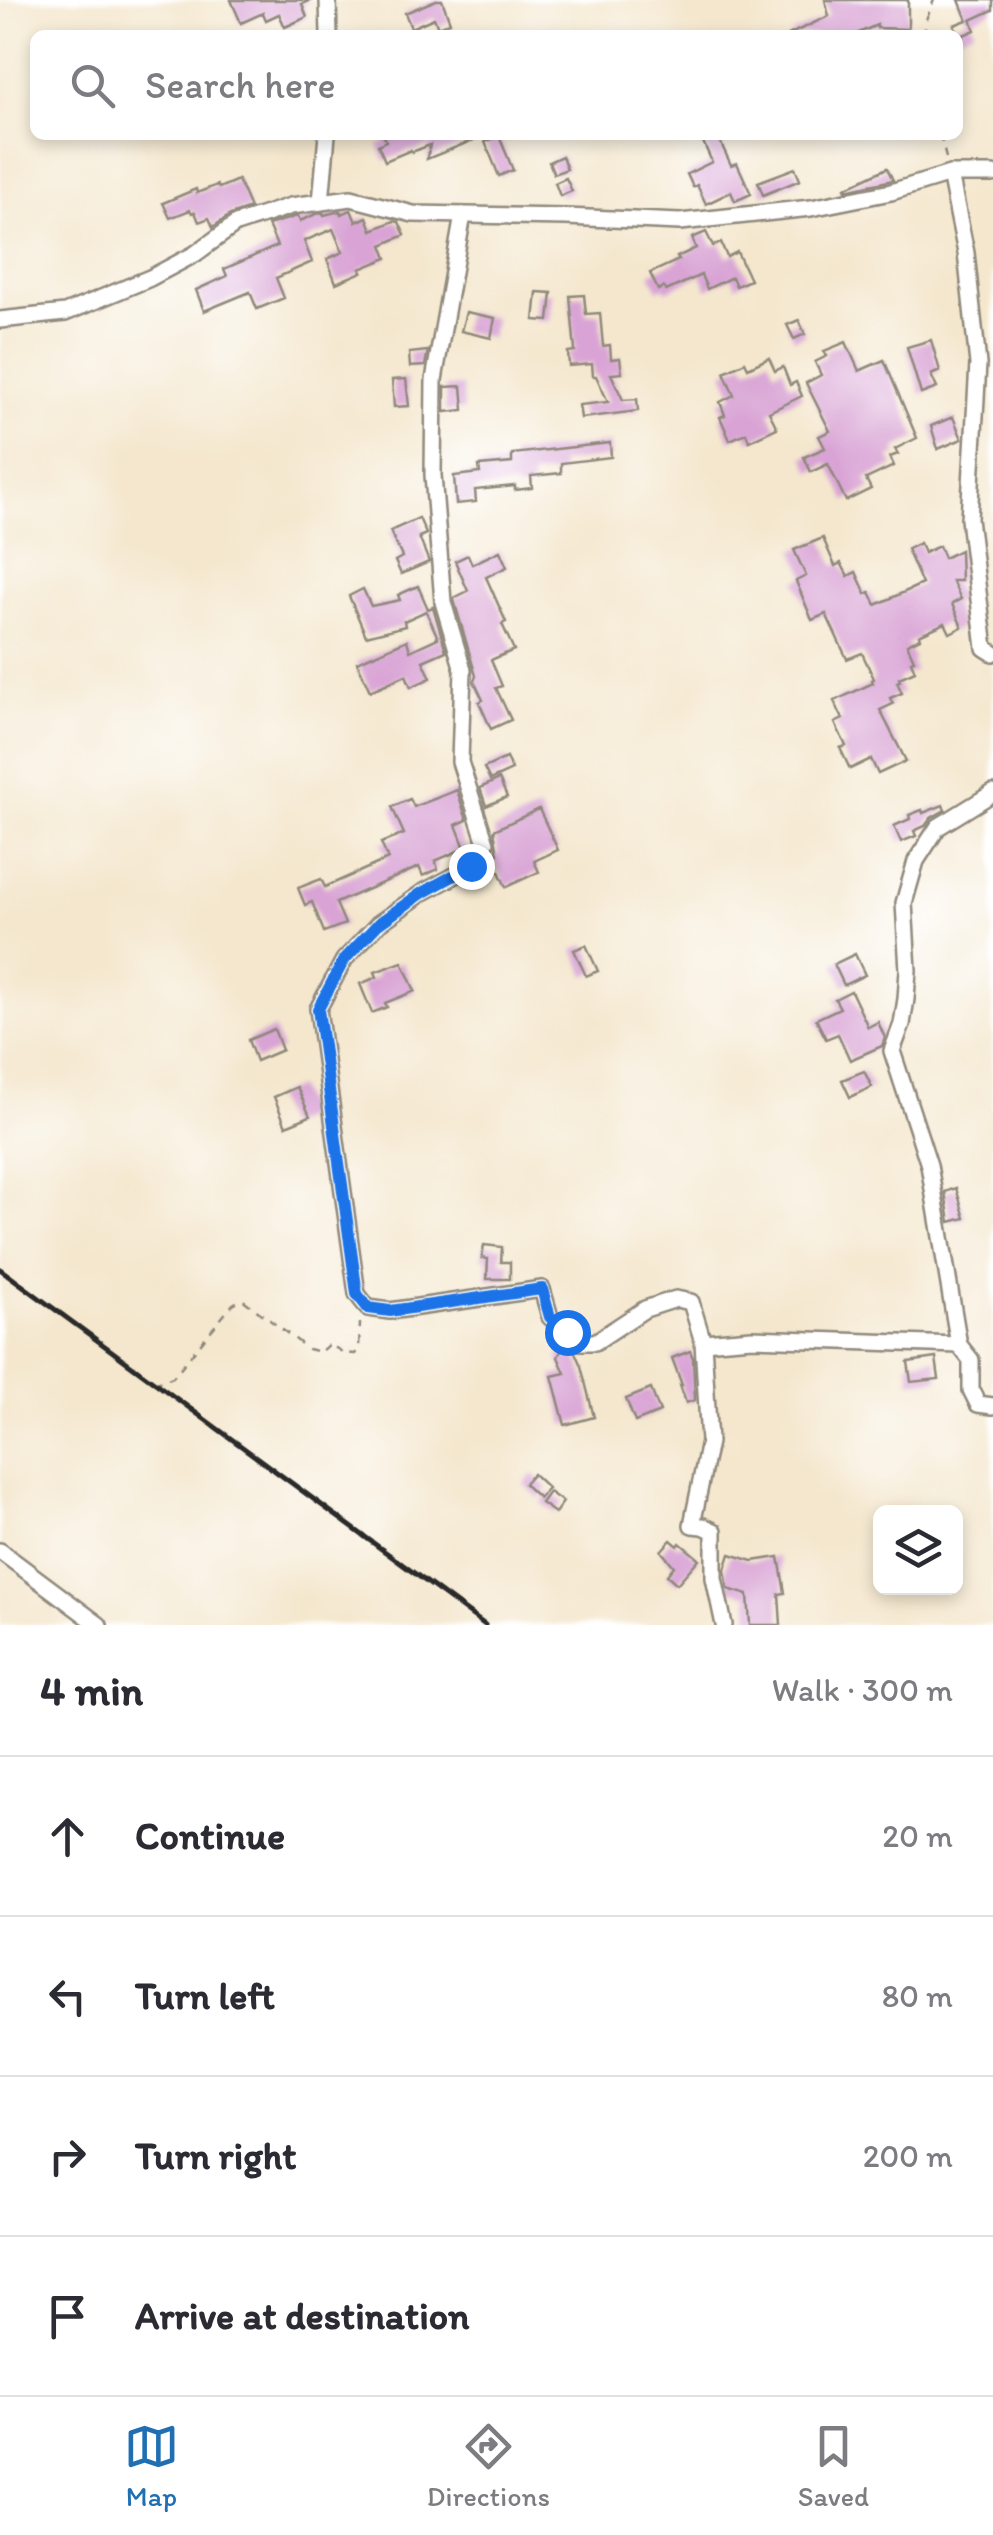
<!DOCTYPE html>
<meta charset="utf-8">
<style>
:root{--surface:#fff;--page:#f2f2f3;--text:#2b2b33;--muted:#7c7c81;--line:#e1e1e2;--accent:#1f6fb2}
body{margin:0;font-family:Itim,sans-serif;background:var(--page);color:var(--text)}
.controls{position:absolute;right:30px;bottom:30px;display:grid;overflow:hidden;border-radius:15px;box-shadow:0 5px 15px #0003}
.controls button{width:90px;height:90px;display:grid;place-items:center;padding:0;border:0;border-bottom:2px solid var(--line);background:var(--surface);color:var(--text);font:50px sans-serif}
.stop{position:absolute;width:30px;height:30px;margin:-22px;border:8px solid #1a73e8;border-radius:50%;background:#fff}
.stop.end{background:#1a73e8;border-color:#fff;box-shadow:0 2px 10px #0008}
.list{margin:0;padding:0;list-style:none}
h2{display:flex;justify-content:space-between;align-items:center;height:130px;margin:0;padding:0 40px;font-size:42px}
h2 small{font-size:32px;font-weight:400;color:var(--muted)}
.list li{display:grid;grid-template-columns:65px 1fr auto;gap:30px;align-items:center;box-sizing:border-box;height:160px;padding:0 40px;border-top:2px solid var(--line)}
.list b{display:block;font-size:38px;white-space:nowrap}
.list em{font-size:32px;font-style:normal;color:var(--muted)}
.icon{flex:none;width:55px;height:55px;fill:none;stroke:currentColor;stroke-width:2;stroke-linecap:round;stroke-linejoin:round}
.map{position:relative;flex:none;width:993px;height:1625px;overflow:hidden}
.search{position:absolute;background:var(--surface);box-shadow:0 5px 15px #0003;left:30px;right:30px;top:30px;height:110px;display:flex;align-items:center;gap:25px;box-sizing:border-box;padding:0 35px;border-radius:15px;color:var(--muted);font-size:38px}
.sheet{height:770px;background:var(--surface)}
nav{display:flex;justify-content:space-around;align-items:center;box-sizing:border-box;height:140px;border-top:2px solid var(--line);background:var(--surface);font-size:28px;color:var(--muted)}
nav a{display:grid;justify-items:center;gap:5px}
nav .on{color:var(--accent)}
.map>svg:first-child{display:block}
.building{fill:#d9a4d5}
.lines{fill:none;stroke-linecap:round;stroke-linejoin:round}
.street-casing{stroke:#90897c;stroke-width:20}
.path{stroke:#90897c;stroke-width:2.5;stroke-dasharray:8 8;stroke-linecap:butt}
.street{stroke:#fff;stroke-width:15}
.rail{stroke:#2b2b2b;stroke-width:5}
.route{stroke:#1a73e8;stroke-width:12}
</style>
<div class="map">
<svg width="993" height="1625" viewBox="0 0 993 1625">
<rect width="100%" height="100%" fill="#fff"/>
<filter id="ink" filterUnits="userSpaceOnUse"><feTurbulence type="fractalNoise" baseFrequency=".01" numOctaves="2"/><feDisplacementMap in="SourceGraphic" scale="20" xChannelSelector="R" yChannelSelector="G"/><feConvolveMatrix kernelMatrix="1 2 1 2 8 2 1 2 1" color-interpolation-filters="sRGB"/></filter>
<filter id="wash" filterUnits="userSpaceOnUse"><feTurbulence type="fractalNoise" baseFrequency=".0048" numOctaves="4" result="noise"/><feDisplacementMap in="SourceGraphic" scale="40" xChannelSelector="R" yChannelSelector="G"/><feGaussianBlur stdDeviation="2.25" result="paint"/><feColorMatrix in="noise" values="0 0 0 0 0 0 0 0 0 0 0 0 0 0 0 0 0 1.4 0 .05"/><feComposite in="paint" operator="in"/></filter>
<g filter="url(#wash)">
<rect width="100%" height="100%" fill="#f4e7ce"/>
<g id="blocks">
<g class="building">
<path d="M 231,0 L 312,0 L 302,4 L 307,17 L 285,27 L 279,14 L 266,20 L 263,13 L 241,23 Z"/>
<path d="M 436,0 L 442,0 L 450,22 L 438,27 L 434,18 L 411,28 L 405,13 Z"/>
<path d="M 825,0 L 908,0 L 908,29 L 877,28 L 877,25 L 854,35 L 788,35 L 829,16 Z"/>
<path d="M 959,0 L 993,0 L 993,10 L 971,20 L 975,30 L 959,37 L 954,25 L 967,20 Z"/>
<path d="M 383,135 L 484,135 L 484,136 L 427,159 L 430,145 L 412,152 L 411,150 L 385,161 L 378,145 L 386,141 Z"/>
<path d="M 700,135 L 717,135 L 731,165 L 737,163 L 751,194 L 735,201 L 731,192 L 706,204 L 697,185 L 693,187 L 687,174 L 712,162 Z"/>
<path d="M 499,136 L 513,170 L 499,176 L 485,142 Z"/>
<path d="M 562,156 L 567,169 L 554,174 L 549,162 Z"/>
<path d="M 795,168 L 800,180 L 763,195 L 758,182 Z"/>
<path d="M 887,168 L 893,180 L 846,190 L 845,188 Z"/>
<path d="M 566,178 L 572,191 L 560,196 L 555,183 Z"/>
<path d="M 238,180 L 250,208 L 230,215 L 213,227 L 209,218 L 199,222 L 195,212 L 192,213 L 190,210 L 170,218 L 163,203 L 196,189 L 197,193 L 217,185 L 219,188 Z"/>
<path d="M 351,210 L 356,222 L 367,217 L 372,230 L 394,221 L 399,222 L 405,235 L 382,245 L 387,258 L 360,269 L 362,272 L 336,283 L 327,259 L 343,252 L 333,229 L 304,241 L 312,262 L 276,278 L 284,298 L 257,309 L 250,292 L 204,311 L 196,290 L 227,276 L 224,269 L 277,246 L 268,225 L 294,217 L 298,216 L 300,221 L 316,214 L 323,213 L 324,215 L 340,211 L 341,214 Z"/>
<path d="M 706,232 L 713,246 L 721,243 L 727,257 L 737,252 L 750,280 L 736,286 L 732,277 L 707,289 L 701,275 L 666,291 L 664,287 L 658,290 L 650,273 L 679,260 L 677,257 L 696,248 L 692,238 Z"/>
<path d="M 537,292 L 552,293 L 549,321 L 534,320 Z"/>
<path d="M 584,295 L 586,314 L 600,313 L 603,346 L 610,345 L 611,359 L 620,358 L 622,373 L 611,374 L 623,400 L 637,399 L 638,411 L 581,418 L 579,405 L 608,402 L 596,376 L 593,376 L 592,364 L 569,366 L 568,352 L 575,351 L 570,296 Z"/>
<path d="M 466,312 L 495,318 L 491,338 L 461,331 Z"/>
<path d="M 799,320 L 805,334 L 794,339 L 787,325 Z"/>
<path d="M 931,340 L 940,371 L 931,375 L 937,388 L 921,394 L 907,347 Z"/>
<path d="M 846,342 L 859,371 L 884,360 L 917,438 L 895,449 L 898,454 L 890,457 L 894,466 L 866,479 L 871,489 L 846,501 L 828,464 L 811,472 L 804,457 L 825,448 L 819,436 L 830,431 L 806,383 L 821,375 L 815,362 L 827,356 L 824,351 Z"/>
<path d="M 428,351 L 425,366 L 410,367 L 409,353 Z"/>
<path d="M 769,358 L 775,371 L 783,367 L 790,385 L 796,382 L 802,396 L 769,412 L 777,428 L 749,441 L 746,433 L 730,440 L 720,417 L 725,415 L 720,402 L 734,395 L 724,372 L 745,362 L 748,368 Z"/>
<path d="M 406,379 L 409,406 L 394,407 L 392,380 Z"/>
<path d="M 462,386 L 464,410 L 445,412 L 445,387 Z"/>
<path d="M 953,417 L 962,439 L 938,449 L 931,426 Z"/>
<path d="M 610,443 L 611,457 L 561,463 L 561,473 L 531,476 L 532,488 L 515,490 L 515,486 L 475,490 L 476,502 L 456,504 L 454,476 L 480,473 L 479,466 L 512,463 L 512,454 Z"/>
<path d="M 419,518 L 426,534 L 419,537 L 429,562 L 401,574 L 395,561 L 402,557 L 390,531 Z"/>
<path d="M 823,538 L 835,566 L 841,563 L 848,576 L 856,572 L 866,594 L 870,592 L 876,605 L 922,584 L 907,549 L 920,543 L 924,553 L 939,546 L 944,558 L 960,550 L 961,581 L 952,581 L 961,599 L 952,604 L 962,627 L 950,633 L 945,623 L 919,635 L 920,638 L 907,644 L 914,660 L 911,661 L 915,671 L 899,678 L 900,681 L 897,682 L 902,693 L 890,698 L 893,704 L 880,710 L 906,761 L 878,774 L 871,759 L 850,769 L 840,748 L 846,746 L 835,723 L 843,719 L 834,701 L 873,683 L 872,680 L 874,679 L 862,653 L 847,659 L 826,614 L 812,620 L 796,581 L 806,576 L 794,550 Z"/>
<path d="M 500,551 L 507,567 L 486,577 L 506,622 L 502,624 L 514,650 L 491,660 L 502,686 L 496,688 L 511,720 L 491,729 L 479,702 L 483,700 L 474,681 L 476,676 L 454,600 L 454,598 L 468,591 L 455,561 L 468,555 L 472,564 Z"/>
<path d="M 418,586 L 428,609 L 433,607 L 446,651 L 423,661 L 431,678 L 411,687 L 406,675 L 370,691 L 357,662 L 407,640 L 410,651 L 438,638 L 426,611 L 404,621 L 405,626 L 366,636 L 349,596 L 363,589 L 371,606 L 400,600 L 398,595 Z"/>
<path d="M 506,758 L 512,770 L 490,780 L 484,768 Z"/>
<path d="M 499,779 L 507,797 L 486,806 L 480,788 Z"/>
<path d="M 457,790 L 467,820 L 456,825 L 465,848 L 435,861 L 438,869 L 423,876 L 419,867 L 336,903 L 345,924 L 324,932 L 312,902 L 305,905 L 298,888 L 321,879 L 325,887 L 388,859 L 381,843 L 404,834 L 392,807 L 410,799 L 414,807 Z"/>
<path d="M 943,805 L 945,810 L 931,818 L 925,826 L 914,831 L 916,836 L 901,842 L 894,826 L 910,819 L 909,815 L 922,810 L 923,813 Z"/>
<path d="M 539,809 L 558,850 L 534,861 L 539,872 L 506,887 L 492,856 L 498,854 L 494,830 Z"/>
<path d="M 586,945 L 598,971 L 586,976 L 574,950 Z"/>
<path d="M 855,954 L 865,975 L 844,985 L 834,964 Z"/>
<path d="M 402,962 L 415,991 L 385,1003 L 387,1007 L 372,1013 L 360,984 L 377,977 L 375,972 Z"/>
<path d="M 851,991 L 868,1027 L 878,1022 L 885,1038 L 882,1046 L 850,1060 L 838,1034 L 826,1039 L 816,1019 L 840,1008 L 835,999 Z"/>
<path d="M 274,1029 L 282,1050 L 256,1061 L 248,1040 Z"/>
<path d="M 864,1071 L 872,1087 L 850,1097 L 842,1080 Z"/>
<path d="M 297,1087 L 310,1116 L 286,1126 L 274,1097 Z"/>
<path d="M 956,1188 L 965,1218 L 950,1222 L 945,1192 Z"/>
<path d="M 484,1245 L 502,1247 L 501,1262 L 510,1262 L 510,1279 L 487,1279 L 488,1259 L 482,1258 Z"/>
<path d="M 564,1345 L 575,1352 L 581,1366 L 594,1417 L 565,1425 L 552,1376 L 565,1373 L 558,1357 Z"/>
<path d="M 690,1351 L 693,1358 L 695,1400 L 686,1403 L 680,1385 L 682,1385 L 672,1358 Z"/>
<path d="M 936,1358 L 939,1379 L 911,1382 L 908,1362 Z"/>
<path d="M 651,1389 L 660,1412 L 635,1422 L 626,1399 Z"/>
<path d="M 533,1474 L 548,1488 L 539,1498 L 524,1484 Z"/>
<path d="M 549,1492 L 563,1502 L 555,1513 L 541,1503 Z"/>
<path d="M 671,1540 L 678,1546 L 680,1543 L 699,1559 L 677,1584 L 667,1575 L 674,1566 L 661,1551 Z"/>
<path d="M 730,1554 L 753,1561 L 779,1557 L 785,1593 L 779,1594 L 781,1625 L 750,1625 L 748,1595 L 728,1589 L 725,1570 Z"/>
</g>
</g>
</g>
<g filter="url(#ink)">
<use href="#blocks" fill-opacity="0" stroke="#90897c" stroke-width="2.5"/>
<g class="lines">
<g class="street-casing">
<g id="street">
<path d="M 328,0 L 329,35"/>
<path d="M 950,174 L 966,253 L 978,364 L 969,519 L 985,648 L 993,653"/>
<path d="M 321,202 L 327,135"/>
<path d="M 463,215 L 434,380 L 433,475 L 443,602 L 463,670 L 460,762 L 486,843 L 471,867 L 422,893 L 378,924 L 344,960 L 318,1009 L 357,1294 L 368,1308 L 390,1311 L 542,1289 L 550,1317 L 579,1342 L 595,1342 L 645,1309 L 676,1299 L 691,1302 L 703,1342 L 752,1338 L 959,1345 L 971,1360 L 971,1390 L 978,1404 L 993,1406"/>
<path d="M 0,320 L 65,313 L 150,278 L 195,254 L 236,224 L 291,206 L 351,198 L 413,214 L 566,217 L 680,222 L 811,208 L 891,192 L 950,174 L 993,174"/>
<path d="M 703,1342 L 709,1442 L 692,1525 L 703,1526 L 714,1531 L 714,1578 L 724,1625"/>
<path d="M 959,1345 L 929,1165 L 892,1051 L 902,1024 L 906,999 L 908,970 L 904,903 L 916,861 L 938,827 L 993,793"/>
<path d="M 0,1551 L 99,1625"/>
</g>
</g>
<g class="path">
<path d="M 925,35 L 925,22 L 934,0"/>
<path d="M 940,135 L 946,158"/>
<path d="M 153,1384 L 173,1377 L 233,1304 L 242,1299 L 308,1349 L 320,1352 L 329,1344 L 344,1353 L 355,1354 L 359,1349 L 360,1323"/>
</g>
<use href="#street" class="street"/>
<path class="rail" d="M 0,1269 L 485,1625"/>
</g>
</g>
<g class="lines" filter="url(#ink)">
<path class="route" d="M 471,866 L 422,893 L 378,924 L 344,960 L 318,1009 L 357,1294 L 368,1308 L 390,1311 L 542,1289 L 550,1317 L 567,1332"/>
</g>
</svg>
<div class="controls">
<button><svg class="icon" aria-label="layers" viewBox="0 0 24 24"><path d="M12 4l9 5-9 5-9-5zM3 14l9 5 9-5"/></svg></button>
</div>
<div class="stop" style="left:567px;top:1332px"></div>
<div class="stop end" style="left:471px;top:866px"></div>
<div class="search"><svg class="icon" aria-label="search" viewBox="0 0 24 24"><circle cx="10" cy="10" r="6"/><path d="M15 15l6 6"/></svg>Search here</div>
</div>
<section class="sheet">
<h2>4 min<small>Walk · 300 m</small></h2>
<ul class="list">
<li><svg class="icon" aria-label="ahead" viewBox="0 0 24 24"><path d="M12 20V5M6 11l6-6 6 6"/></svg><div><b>Continue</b></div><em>20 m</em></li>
<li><svg class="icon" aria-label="left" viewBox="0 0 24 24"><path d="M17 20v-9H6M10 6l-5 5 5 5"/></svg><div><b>Turn left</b></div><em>80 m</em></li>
<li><svg class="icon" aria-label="right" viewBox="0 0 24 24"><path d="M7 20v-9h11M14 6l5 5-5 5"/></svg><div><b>Turn right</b></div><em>200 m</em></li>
<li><svg class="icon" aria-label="arrive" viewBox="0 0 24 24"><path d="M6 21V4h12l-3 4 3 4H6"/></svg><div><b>Arrive at destination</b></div></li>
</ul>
</section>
<nav>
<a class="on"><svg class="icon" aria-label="map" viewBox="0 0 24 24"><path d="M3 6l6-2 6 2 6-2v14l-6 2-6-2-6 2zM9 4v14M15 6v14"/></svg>Map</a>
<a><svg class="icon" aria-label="directions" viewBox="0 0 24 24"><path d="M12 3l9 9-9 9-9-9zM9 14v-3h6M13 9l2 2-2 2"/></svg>Directions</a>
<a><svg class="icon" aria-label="saved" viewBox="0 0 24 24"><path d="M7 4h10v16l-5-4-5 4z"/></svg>Saved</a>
</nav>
